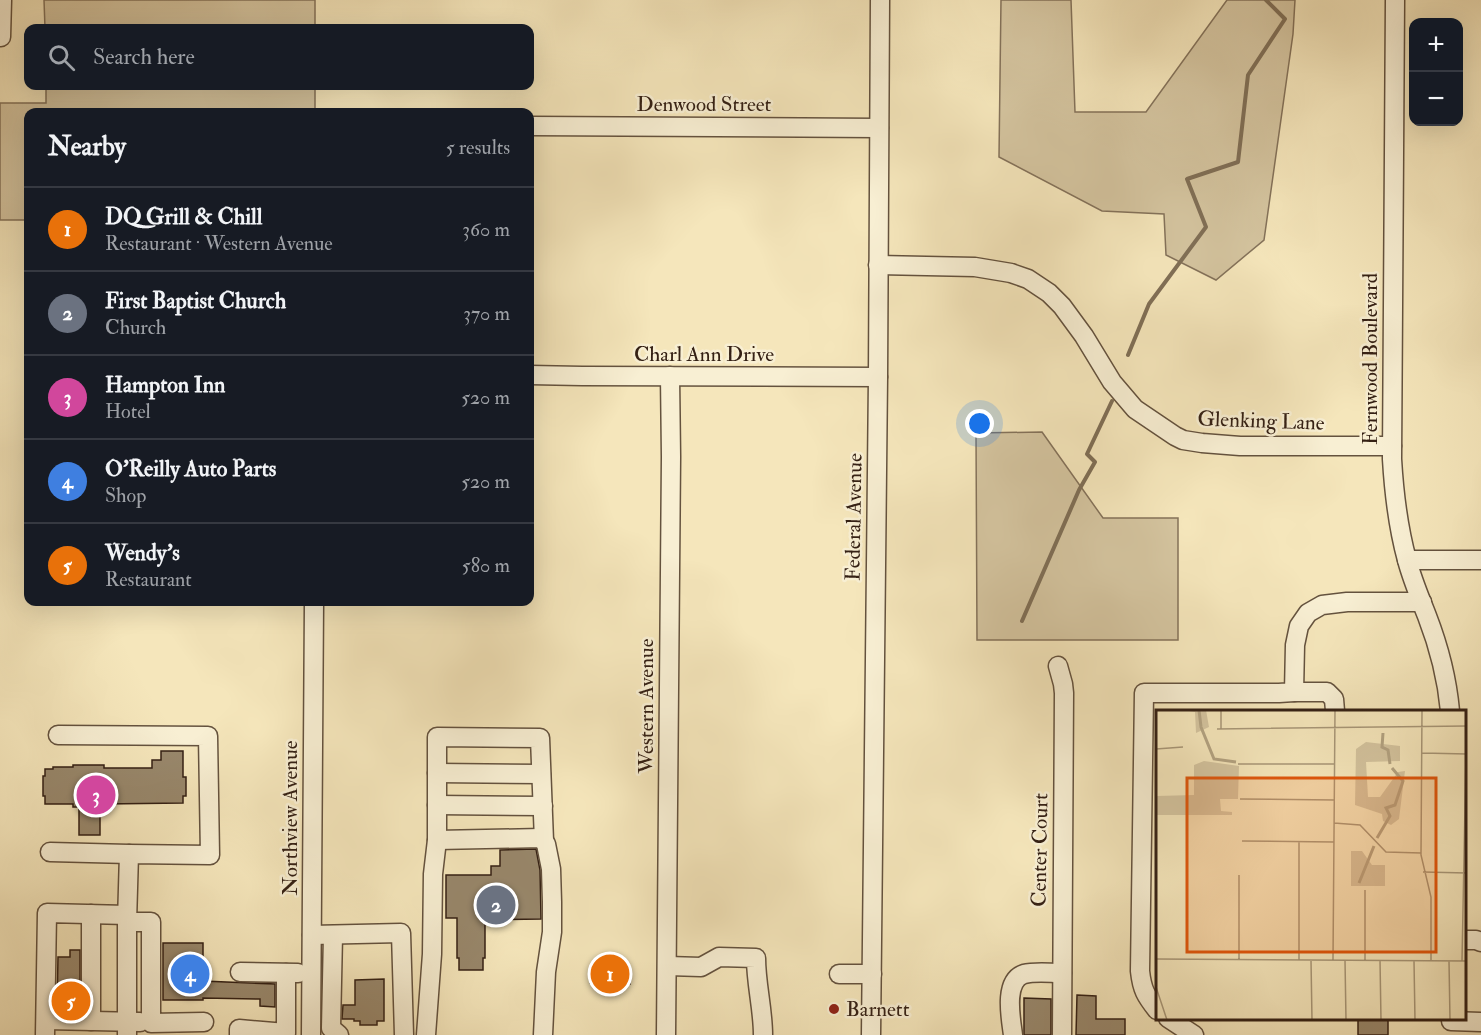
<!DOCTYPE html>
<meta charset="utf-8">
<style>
:root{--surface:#171b24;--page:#20242c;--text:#f1f3f6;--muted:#9ea1a6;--line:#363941;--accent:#ea580c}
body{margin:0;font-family:"IM FELL Double Pica",serif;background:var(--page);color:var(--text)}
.controls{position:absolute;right:18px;top:18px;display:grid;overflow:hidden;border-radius:12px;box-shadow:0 6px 24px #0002}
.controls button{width:54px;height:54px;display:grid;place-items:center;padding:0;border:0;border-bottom:2px solid var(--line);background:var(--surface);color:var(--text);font:30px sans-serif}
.you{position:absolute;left:980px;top:424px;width:21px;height:21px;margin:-15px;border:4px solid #fff;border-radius:50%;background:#1a73e8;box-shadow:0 0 0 9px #1a73e833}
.badge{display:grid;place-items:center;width:39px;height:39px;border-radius:50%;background:var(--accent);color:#fff;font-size:20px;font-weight:700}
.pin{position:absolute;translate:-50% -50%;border:3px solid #fff;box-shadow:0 2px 6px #0006}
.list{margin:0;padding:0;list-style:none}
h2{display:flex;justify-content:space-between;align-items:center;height:78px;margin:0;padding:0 24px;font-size:26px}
h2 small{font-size:20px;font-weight:400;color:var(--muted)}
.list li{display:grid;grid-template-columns:39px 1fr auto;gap:18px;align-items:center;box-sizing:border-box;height:84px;padding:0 24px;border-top:2px solid var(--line)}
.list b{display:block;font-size:22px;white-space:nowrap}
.list p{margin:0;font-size:20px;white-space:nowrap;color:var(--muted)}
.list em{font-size:20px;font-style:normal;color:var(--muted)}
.icon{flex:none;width:33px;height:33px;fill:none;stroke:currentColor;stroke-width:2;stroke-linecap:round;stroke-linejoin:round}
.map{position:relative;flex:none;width:1481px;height:1035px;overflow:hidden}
.search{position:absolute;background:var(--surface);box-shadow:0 6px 24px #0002;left:24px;top:24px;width:510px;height:66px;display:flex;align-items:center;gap:15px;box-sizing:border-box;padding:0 21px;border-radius:12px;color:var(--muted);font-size:22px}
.panel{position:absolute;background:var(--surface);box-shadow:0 6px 24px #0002;left:24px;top:108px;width:510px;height:498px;border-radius:12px}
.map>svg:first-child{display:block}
.green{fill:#d4c49f;stroke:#84725a;stroke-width:1.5}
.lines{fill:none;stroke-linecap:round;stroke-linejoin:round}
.stream{stroke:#806f56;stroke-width:4}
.building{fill:#98876b;stroke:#342014;stroke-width:1.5}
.minor-casing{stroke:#64523e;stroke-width:21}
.minor{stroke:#f8efd3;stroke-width:18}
.poi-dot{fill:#8f2418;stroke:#f8efd3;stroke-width:2}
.labels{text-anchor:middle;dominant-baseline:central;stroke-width:5;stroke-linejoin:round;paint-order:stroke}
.street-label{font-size:21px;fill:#342014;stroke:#f8efd3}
.poi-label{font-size:21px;fill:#342014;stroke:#f8efd3;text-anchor:start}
.inset-river{fill:none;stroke:#b3a382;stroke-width:3}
.inset-road{fill:none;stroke:#a89778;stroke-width:1.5}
.view{fill:#df560c;fill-opacity:0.15;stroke:#df560c;stroke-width:3}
.inset-edge{fill:none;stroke:#342014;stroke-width:3}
</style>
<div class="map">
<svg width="1481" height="1035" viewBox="0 0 1481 1035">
<rect width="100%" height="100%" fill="#f5e6bb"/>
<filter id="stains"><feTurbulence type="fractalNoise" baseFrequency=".00333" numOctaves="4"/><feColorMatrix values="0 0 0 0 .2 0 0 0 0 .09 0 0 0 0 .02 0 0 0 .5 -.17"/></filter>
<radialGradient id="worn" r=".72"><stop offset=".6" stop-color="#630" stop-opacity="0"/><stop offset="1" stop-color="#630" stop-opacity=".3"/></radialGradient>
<g class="green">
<path d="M 44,0 L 315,0 L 315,28 L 45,28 Z"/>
<path d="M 1001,0 L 1071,0 L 1075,112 L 1146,112 L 1227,0 L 1295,0 L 1293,34 L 1264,240 L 1216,280 L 1166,255 L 1164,214 L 1102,211 L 999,157 Z"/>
<path d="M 46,86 L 315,86 L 315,108 L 313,112 L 28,112 L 28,220 L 0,220 L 0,103 L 46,103 Z"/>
<path d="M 1042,432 L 1103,518 L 1178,518 L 1178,640 L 977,640 L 976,433 Z"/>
</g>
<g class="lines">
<g class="stream">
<path d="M 1128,355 L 1149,304 L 1206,227 L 1187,179 L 1238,162 L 1248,75 L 1285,19 L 1266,0"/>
<path d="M 1022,621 L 1079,490 L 1095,462 L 1087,454 L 1112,401"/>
</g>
</g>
<g class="building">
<path d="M 161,751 L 183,751 L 183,777 L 186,777 L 186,796 L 183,796 L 183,803 L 104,804 L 104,807 L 100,807 L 100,835 L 79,835 L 79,807 L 73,807 L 73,804 L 45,804 L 45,796 L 43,796 L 43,776 L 45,776 L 45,769 L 53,769 L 53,767 L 73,767 L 73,765 L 104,765 L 104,768 L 152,768 L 152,760 L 161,760 Z"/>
<path d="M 536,849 L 540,870 L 541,919 L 485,920 L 485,958 L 483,958 L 483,970 L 459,970 L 459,958 L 457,958 L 457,918 L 446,918 L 446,875 L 491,875 L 491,866 L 500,866 L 500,850 Z"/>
<path d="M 163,943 L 203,943 L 203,981 L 275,984 L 275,1007 L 260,1006 L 260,999 L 203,998 L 203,1000 L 163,1000 Z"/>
<path d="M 70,950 L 80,950 L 80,1009 L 57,1009 L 58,957 L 70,957 Z"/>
<path d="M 591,965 L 630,966 L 630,984 L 590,983 Z"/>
<path d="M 384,979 L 384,1021 L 377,1021 L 377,1025 L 360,1025 L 360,1021 L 354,1021 L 354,1019 L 342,1019 L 343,1005 L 355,1005 L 355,980 Z"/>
<path d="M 1077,995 L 1096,996 L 1096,1019 L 1125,1019 L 1125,1035 L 1076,1035 Z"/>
<path d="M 1024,998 L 1051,999 L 1051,1035 L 1024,1035 Z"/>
<rect x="1358" y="1018" width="30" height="17"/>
</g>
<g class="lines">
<g class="minor-casing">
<g id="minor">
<path d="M 1395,0 L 1392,459 C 1394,493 1398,527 1407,560 C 1412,579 1420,598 1427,616 C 1439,647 1447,678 1450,711"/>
<path d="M 1,37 L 2,0"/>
<path d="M 530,126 L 879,128"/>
<path d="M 878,265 L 975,267 L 1011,273 L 1028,279 L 1049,293 L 1062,306 L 1084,336 L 1112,382 L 1135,409 L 1175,436 L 1183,440 L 1202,443 L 1240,446 L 1392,446"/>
<path d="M 530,375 L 582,376 L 878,377"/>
<path d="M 1407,560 L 1481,560"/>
<path d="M 1058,666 L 1063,684 L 1064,693 L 1062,1035"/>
<path d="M 1294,692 L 1327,692 L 1334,699 L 1335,711"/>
<path d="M 58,735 L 208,736 L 210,855 L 129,854 L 127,922 L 127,1035"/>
<path d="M 437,773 L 541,774"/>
<path d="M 437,805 L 543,806"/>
<path d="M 437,840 L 541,838 L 546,844 L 551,869 L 552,902 L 552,932 L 546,972 L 543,1035"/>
<path d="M 50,852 L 129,854"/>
<path d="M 91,914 L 91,1021"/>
<path d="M 127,922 L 151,922 L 151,1023 L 204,1022"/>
<path d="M 312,935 L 401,933 L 404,1035"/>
<path d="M 333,935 L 331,1028 L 339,1035"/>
<path d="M 1464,940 L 1476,940 L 1481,942"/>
<path d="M 668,966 L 701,967 L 719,957 L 756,958 C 756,984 763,1009 763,1035"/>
<path d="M 240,972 L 298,973"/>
<path d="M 839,974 L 872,974"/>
<path d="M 1157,1010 C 1146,996 1142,990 1140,971 L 1144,693 L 1279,693 L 1294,692 L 1295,645 L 1299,626 L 1308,613 L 1322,605 L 1347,602 L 1422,602"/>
<path d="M 1168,1018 L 1194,1035"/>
<path d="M 46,1020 L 140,1022"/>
<path d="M 1451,1021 L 1481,1022"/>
<path d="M 45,1035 L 47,913 L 127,915"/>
<path d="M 239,1035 L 239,1029 L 286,1033 L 286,973"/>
<path d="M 311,1035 L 314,602"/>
<path d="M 426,1035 L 432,954 L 433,874 L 437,840 L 437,737 L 540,738 L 544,841"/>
<path d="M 666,1035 L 671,457 L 670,376"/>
<path d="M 871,1035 L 878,377 L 880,0"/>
<path d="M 1013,1035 C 1011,1019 1003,981 1024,974 C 1035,971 1050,973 1062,973"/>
</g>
</g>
<use href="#minor" class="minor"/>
</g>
<circle class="poi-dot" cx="834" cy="1009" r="6"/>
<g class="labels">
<g class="street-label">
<text x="704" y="104">Denwood Street</text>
<text x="704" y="354">Charl Ann Drive</text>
<text transform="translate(1370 359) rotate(-90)">Fernwood Boulevard</text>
<text transform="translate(1261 421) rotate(2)">Glenking Lane</text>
<text transform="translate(854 517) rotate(-89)">Federal Avenue</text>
<text transform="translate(646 706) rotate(-90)">Western Avenue</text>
<text transform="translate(290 818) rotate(-90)">Northview Avenue</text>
<text transform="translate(1040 850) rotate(-89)">Center Court</text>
</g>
<g class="poi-label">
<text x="846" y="1009">Barnett</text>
</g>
</g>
<g transform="translate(1156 710)">
<rect width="310" height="310" fill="#f5e6bb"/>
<path d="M 50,0 L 53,17 L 40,23 L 39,2 L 27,0 ZM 210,32 L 244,36 L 244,51 L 210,52 L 212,87 L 224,87 L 242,62 L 249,61 L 243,109 L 235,115 L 227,111 L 226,104 L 199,95 L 200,39 ZM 48,51 L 83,56 L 82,89 L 64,89 L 65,101 L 76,102 L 76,105 L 0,105 L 0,86 L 38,85 L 38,55 ZM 195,141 L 206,141 L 216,155 L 229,155 L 229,176 L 195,176 Z" fill="#d4c49f"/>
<path class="inset-river" d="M 43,0 L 45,17 L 58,49 L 80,52M 227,23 L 226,37 L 232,40 L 234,54M 221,128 L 234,106 L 230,98 L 239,95 L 247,71 L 236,58M 203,173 L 218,136"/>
<path class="inset-road" d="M 266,0 L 265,145 L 275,187 L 275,251M 61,19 L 311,16M 65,19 L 65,0M 0,39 L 27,37M 266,43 L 311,44M 82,54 L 179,54M 84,89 L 179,90M 178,113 L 204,115 L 230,142 L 265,143M 86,131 L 178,132M 267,162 L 311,163M 209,180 L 209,250M 0,249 L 311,251M 83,249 L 83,165M 143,250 L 143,131M 155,250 L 156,310M 177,250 L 179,0M 189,250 L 190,310M 224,250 L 225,310M 258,251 L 259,310M 293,251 L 294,310M 306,251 L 310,44M 0,277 L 11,310"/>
<path class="view" d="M 31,68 L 280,68 L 280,242 L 31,242 Z"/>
<rect width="310" height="310" class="inset-edge"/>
</g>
<rect width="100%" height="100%" filter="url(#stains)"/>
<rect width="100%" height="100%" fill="url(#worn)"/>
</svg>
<div class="controls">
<button>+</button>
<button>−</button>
</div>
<div class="you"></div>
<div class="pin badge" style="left:610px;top:974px;background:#e8710a">1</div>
<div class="pin badge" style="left:496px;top:905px;background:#6b7280">2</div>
<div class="pin badge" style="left:96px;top:795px;background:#d1479c">3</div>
<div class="pin badge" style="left:190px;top:974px;background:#3f7fe0">4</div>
<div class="pin badge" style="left:71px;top:1001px;background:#e8710a">5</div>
<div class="search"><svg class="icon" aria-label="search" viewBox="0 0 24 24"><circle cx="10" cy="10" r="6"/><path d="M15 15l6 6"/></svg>Search here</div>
<section class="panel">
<h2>Nearby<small>5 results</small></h2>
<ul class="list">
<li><span class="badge" style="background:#e8710a">1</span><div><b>DQ Grill &amp; Chill</b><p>Restaurant · Western Avenue</p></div><em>360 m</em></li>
<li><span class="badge" style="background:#6b7280">2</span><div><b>First Baptist Church</b><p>Church</p></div><em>370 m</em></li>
<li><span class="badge" style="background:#d1479c">3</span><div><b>Hampton Inn</b><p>Hotel</p></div><em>520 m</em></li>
<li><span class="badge" style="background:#3f7fe0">4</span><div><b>O'Reilly Auto Parts</b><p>Shop</p></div><em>520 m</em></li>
<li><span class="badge" style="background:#e8710a">5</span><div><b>Wendy's</b><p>Restaurant</p></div><em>580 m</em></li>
</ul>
</section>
</div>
